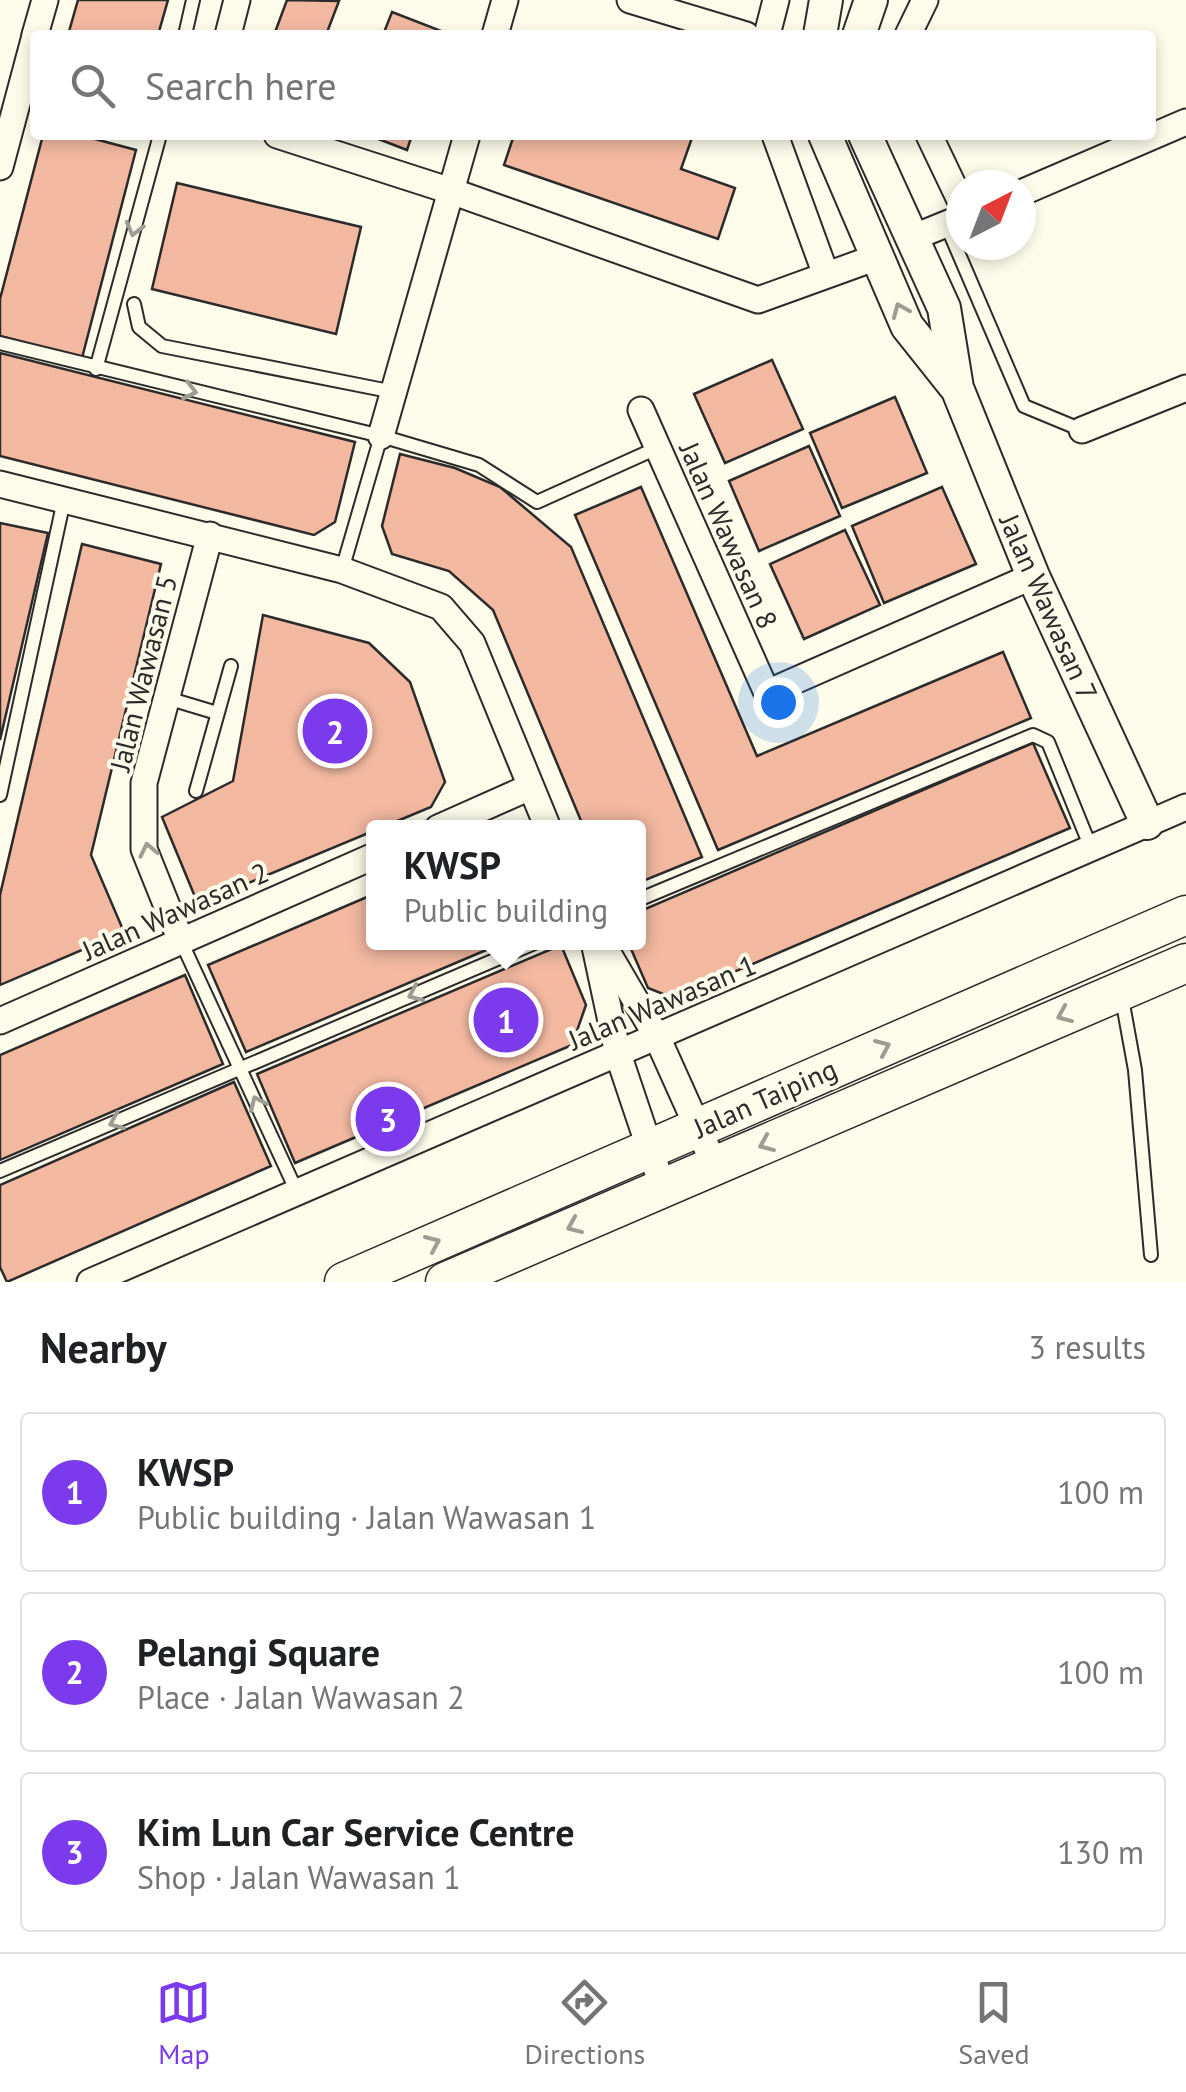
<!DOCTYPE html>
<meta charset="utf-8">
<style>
:root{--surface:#fff;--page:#f2f2f2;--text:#202124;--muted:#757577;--line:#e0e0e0;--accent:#7c3aed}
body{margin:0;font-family:"PT Sans",sans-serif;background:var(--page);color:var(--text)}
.compass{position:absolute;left:946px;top:170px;width:90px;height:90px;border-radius:50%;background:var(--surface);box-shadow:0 5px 15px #0003;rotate:42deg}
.you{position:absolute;left:778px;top:702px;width:35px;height:35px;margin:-25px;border:8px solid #fff;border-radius:50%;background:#1a73e8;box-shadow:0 0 0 15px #1a73e833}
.badge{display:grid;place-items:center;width:65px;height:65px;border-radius:50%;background:var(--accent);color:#fff;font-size:32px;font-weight:700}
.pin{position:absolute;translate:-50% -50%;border:5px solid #fff;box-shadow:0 2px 10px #0006}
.popup{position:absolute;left:366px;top:820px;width:280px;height:130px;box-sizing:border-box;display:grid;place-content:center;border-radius:10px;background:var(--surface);filter:drop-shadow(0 2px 8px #0005);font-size:32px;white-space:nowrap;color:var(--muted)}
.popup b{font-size:38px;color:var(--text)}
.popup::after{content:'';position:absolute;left:50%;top:100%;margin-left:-20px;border:20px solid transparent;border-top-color:var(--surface)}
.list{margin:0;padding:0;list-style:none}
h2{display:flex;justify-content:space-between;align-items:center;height:130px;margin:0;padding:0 40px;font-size:42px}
h2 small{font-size:32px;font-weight:400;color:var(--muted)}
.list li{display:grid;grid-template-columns:65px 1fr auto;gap:30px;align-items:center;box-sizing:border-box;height:160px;margin:0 20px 20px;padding:0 20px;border:2px solid var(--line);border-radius:10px}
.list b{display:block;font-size:38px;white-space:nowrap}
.list p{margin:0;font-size:32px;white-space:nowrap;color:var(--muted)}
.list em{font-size:32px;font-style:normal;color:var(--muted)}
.icon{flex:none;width:55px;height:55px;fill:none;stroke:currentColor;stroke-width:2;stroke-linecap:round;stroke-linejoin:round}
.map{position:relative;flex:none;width:1186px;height:1282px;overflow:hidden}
.search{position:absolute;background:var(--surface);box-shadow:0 5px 15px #0003;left:30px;right:30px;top:30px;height:110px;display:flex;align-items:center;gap:25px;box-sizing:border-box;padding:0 35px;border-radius:10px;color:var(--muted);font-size:38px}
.sheet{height:670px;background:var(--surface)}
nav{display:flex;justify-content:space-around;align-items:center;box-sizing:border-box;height:140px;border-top:2px solid var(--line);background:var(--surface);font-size:28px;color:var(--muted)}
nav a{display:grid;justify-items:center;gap:5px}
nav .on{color:var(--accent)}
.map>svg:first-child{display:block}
.building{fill:#f2b8a0;stroke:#2b2b2b;stroke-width:2.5}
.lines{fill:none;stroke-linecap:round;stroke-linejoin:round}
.service-casing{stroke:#2b2b2b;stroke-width:16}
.minor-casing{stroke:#2b2b2b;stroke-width:29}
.tertiary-casing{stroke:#2b2b2b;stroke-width:36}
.secondary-casing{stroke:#2b2b2b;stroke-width:41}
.service{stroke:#fdfbea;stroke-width:12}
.minor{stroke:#fdfbea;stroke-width:25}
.tertiary{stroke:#fdfbea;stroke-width:32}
.secondary{stroke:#fdfbea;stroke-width:38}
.oneway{stroke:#9e9d94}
.labels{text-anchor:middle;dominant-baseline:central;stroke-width:8;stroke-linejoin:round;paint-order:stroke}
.street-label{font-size:28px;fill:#2b2b2b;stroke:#fdfbea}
</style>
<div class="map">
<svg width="1186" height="1282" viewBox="0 0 1186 1282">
<rect width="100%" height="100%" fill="#fdfbea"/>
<g class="building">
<path d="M 78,0 L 168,0 L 158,35 L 68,35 Z"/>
<path d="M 287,0 L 339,1 L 326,35 L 274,35 Z"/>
<path d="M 392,12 L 449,34 L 449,35 L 383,35 Z"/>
<path d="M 43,135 L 80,135 L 136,150 L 82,358 L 0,336 L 0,299 Z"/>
<path d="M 368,135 L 412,135 L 407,150 Z"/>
<path d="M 514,135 L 693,135 L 681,169 L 735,188 L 718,239 L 504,165 Z"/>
<path d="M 177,183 L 361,227 L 336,334 L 152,289 Z"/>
<path d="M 0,353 L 355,442 L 335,522 L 314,535 L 0,456 Z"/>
<path d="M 772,360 L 803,429 L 725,463 L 694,394 Z"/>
<path d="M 895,397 L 927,473 L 842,508 L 810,433 Z"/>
<path d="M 809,446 L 840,516 L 759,551 L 729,481 Z"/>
<path d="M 400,454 L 455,468 L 500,487 L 571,547 L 702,857 L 638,883 L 638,828 L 584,828 L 493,610 L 449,571 L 392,554 L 382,526 Z"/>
<path d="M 641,487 L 757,756 L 1003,652 L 1031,718 L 718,850 L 575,515 Z"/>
<path d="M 942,487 L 976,564 L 884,603 L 852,526 Z"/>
<path d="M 0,523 L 48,533 L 0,740 Z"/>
<path d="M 845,530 L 880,605 L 804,639 L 770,564 Z"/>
<path d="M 82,544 L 161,564 L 91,855 L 124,932 L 0,985 L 0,895 Z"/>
<path d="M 263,615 L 369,643 L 410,682 L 445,782 L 431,807 L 198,904 L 162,817 L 233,781 Z"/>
<path d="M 1033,743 L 1070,828 L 673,998 L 648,988 L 628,942 L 638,942 L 638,912 Z"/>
<path d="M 374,894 L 374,942 L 505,942 L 246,1052 L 208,965 Z"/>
<path d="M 561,945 L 586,1005 L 572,1045 L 295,1163 L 257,1074 Z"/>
<path d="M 185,975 L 223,1064 L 0,1160 L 0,1055 Z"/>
<path d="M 234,1082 L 271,1166 L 7,1282 L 0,1267 L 0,1185 Z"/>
</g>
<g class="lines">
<g class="service-casing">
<g id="service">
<path d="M 185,35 L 193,0"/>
<path d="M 946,224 L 1024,406 L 1082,430"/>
<path d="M 134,304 L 139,327 L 162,346 L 394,392"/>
<path d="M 0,343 L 381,436 L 479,465 L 537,502 L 657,448"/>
<path d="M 96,369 L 160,135"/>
<path d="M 342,570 L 381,436"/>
<path d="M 167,698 L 217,713"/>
<path d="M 196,791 L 231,666"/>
<path d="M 0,795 L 64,500"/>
<path d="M 638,900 L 1033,735 L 1048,742 L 1091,848"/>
<path d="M 181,941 L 297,1192"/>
<path d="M 1121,993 L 1135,1070 L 1151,1255"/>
<path d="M 0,1171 L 537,942"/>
</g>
</g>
<g class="minor-casing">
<g id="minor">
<path d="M 630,0 L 746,35"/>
<path d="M 35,35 L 45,0"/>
<path d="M 228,35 L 237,0"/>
<path d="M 495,35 L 505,0"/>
<path d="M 767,35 L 776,0"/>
<path d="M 908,35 L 925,0"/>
<path d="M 277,135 L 451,191 L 758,300 L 877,257"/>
<path d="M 775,135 L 826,275"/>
<path d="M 929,135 L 961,202"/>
<path d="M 0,167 L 35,36"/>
<path d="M 1021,193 L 1186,122"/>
<path d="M 912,238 L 961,218"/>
<path d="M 641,410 L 767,693 L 1033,576"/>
<path d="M 1082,430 L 1186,388"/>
<path d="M 381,436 L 467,135"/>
<path d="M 0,484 L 342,570 L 441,607 L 472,643 L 548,828"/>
<path d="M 438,828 L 530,787"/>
<path d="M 181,941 L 144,849 L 144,783 L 210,535"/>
<path d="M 594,942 L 618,1054 L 663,1188"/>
<path d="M 602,943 L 657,1037 L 715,1166"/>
<path d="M 0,1021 L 374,856"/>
<path d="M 90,1282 L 1186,807"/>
</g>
</g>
<g class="tertiary-casing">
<g id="tertiary">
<path d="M 820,35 L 826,0"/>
<path d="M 859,35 L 871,0"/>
<path d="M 825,135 L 907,326 L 954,385"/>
<path d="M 865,135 L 944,308 L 957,388 L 1033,576 L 1147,823"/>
</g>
</g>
<g class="secondary-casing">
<g id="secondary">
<path d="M 344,1282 L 1186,915"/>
<path d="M 445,1282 L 1186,963"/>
</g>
</g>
<use href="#service" class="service"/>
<use href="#minor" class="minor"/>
<use href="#tertiary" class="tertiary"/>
<use href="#secondary" class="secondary"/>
</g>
<defs><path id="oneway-chevron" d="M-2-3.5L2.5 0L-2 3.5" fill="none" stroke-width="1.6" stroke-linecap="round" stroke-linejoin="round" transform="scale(2.5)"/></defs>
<g class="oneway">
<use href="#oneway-chevron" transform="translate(134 229) rotate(105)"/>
<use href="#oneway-chevron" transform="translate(900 310) rotate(-113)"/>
<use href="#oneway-chevron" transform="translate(190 391) rotate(13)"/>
<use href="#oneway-chevron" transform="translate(148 850) rotate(-102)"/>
<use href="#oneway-chevron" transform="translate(415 994) rotate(157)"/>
<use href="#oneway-chevron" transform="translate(1064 1015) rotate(157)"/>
<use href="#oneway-chevron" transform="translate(883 1047) rotate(-24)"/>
<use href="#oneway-chevron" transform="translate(257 1103) rotate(-114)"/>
<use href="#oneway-chevron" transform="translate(116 1122) rotate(157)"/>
<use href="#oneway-chevron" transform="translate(766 1144) rotate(157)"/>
<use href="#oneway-chevron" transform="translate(574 1226) rotate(157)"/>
<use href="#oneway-chevron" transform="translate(433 1243) rotate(-24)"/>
</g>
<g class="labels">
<g class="street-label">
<text transform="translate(729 535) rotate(66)">Jalan Wawasan 8</text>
<text transform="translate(1049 607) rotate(66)">Jalan Wawasan 7</text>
<text transform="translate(143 673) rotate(-76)">Jalan Wawasan 5</text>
<text transform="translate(175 911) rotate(-24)">Jalan Wawasan 2</text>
<text transform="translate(662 1002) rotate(-23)">Jalan Wawasan 1</text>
<text transform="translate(765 1098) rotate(-24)">Jalan Taiping</text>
</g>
</g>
</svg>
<svg class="compass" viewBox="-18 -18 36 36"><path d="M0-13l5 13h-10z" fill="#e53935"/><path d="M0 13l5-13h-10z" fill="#757577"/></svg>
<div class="you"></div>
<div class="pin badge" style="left:506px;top:1020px">1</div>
<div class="popup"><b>KWSP</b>Public building</div>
<div class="pin badge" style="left:335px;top:731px">2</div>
<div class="pin badge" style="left:388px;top:1119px">3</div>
<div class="search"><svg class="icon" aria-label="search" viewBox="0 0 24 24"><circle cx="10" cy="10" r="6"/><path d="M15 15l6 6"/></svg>Search here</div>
</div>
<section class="sheet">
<h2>Nearby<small>3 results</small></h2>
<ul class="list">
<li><span class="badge">1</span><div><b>KWSP</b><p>Public building · Jalan Wawasan 1</p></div><em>100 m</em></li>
<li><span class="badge">2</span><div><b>Pelangi Square</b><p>Place · Jalan Wawasan 2</p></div><em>100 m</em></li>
<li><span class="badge">3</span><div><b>Kim Lun Car Service Centre</b><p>Shop · Jalan Wawasan 1</p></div><em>130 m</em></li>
</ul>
</section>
<nav>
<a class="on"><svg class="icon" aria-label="map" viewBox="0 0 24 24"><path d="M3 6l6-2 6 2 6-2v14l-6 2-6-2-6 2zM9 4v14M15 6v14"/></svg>Map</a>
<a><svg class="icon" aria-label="directions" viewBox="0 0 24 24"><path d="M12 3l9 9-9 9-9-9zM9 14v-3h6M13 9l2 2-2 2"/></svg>Directions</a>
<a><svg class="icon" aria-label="saved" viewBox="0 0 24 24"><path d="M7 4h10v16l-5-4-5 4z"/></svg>Saved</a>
</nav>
